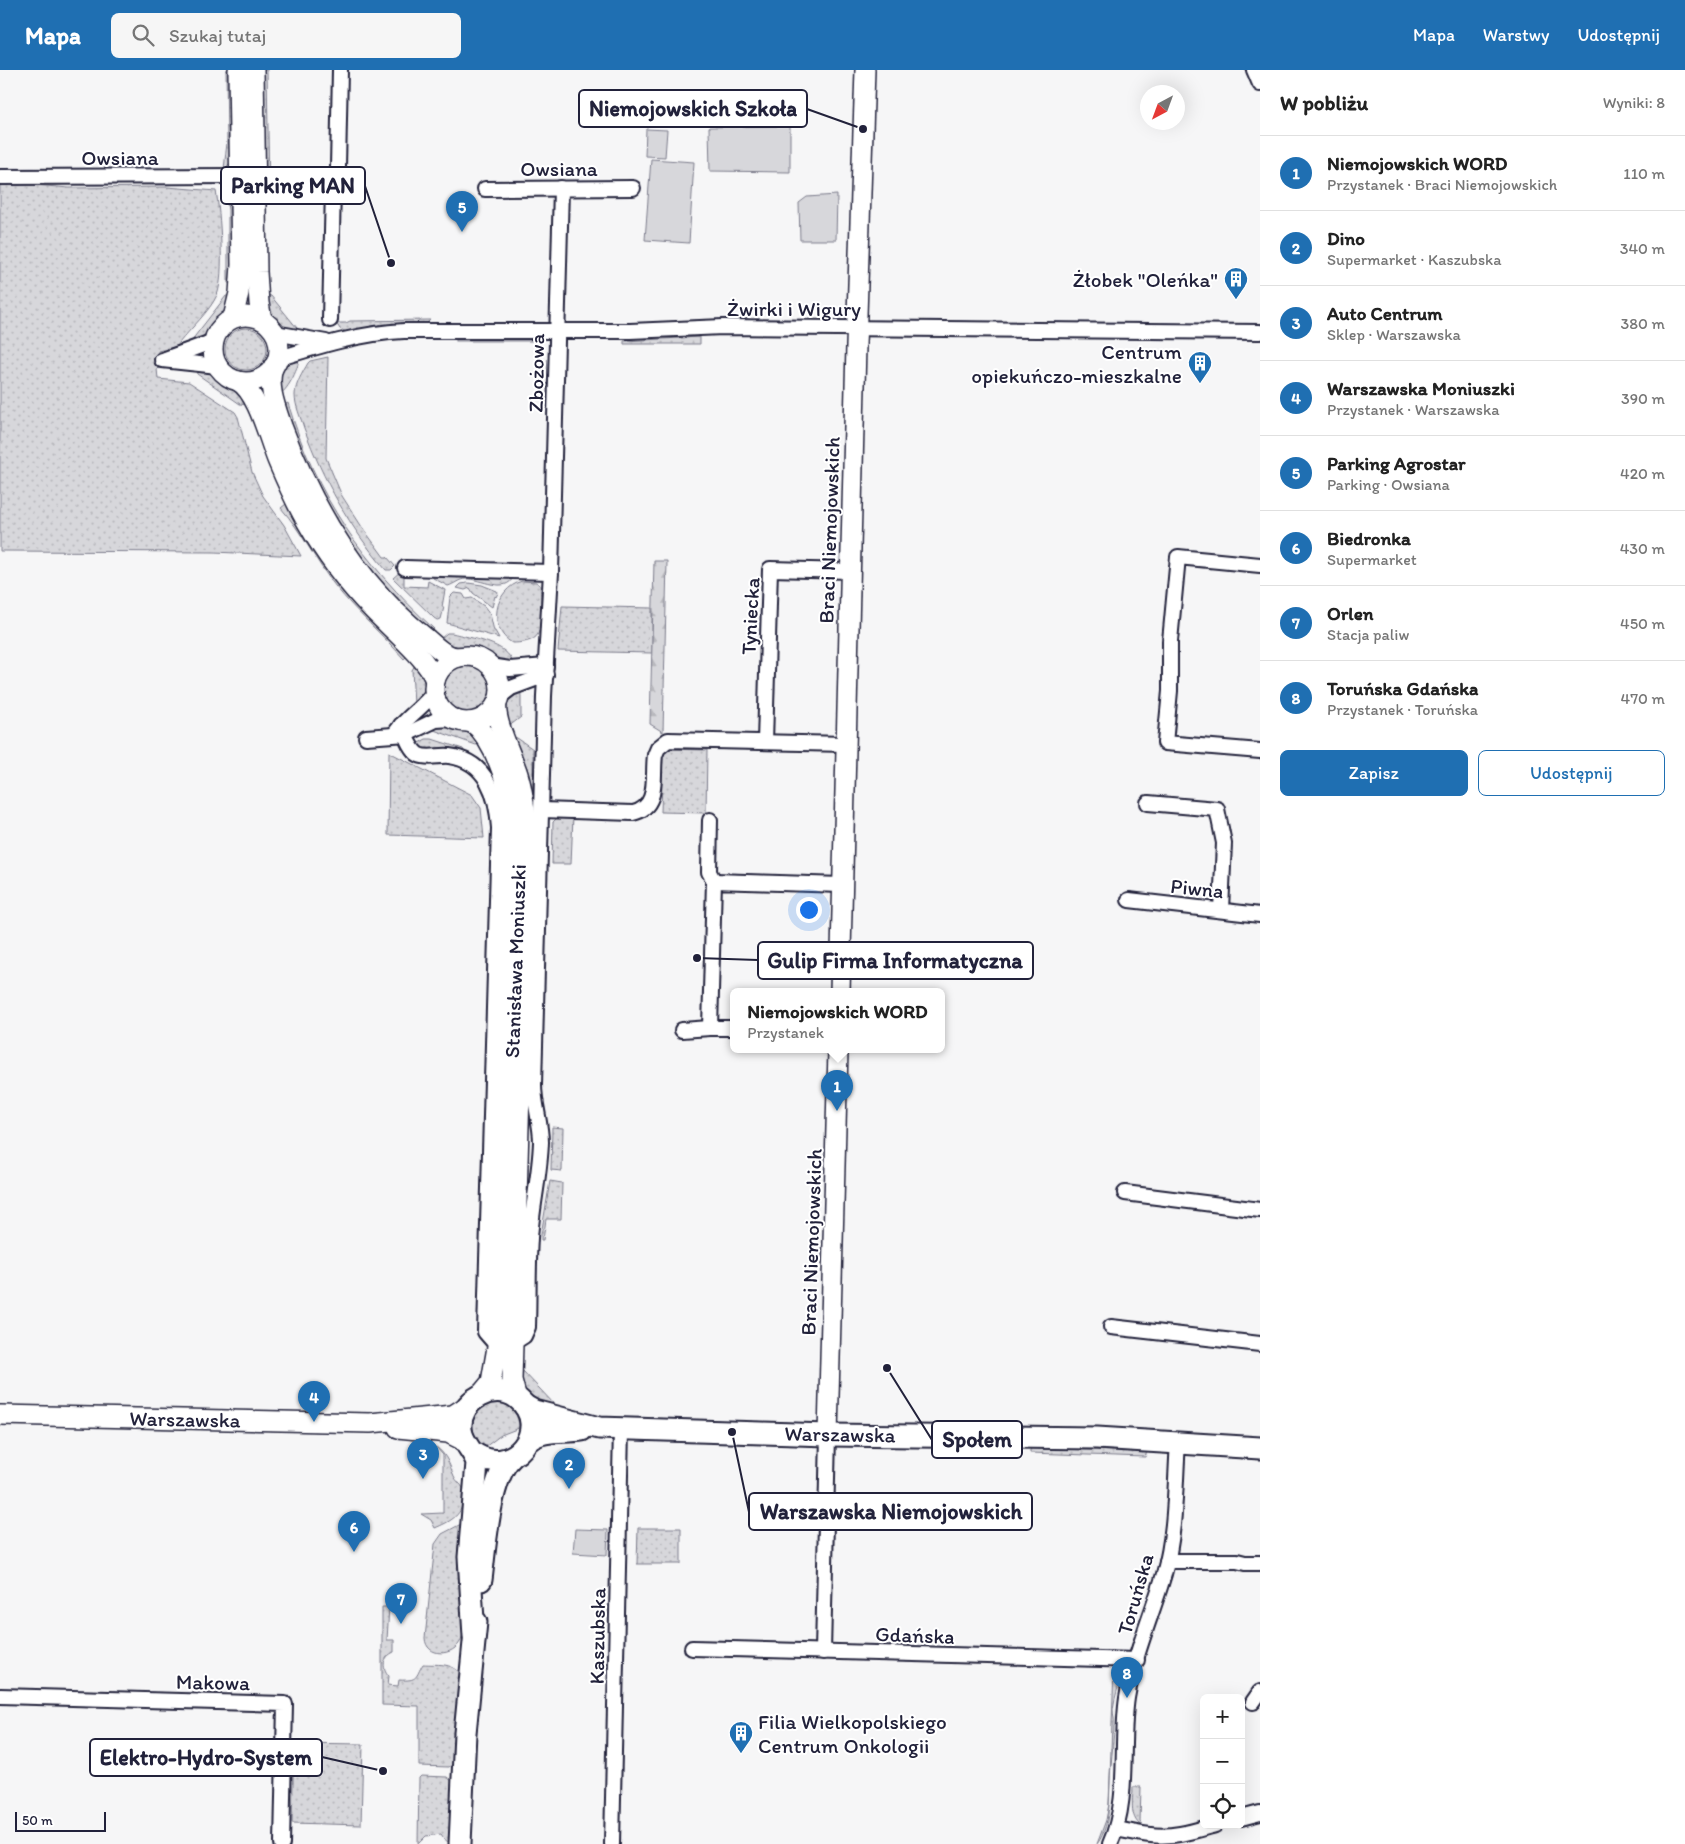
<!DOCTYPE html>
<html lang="pl">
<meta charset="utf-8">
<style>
:root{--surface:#fff;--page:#f6f6f6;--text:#222;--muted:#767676;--line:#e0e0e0;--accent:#1f6fb2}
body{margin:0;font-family:Itim,sans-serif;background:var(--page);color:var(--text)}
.controls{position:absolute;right:15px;bottom:15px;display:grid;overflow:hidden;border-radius:8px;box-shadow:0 5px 20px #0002}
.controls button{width:45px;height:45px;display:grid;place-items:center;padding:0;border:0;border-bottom:1px solid var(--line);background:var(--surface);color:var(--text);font:25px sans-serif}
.compass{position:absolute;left:1140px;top:15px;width:45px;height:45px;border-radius:50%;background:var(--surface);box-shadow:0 5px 20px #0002;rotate:221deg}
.scale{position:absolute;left:15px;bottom:12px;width:91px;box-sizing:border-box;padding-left:5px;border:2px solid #22223b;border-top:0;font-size:14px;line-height:18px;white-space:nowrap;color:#22223b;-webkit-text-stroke:4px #fff;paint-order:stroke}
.you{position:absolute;left:808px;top:839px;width:18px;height:18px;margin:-12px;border:4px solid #fff;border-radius:50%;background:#1a73e8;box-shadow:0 0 0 8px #1a73e833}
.badge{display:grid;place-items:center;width:32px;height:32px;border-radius:50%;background:var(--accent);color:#fff;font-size:16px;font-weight:700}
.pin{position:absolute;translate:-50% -41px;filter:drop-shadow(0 1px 2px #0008)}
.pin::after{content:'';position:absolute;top:26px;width:18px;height:15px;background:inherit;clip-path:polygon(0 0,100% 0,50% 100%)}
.popup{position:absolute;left:730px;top:918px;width:215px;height:65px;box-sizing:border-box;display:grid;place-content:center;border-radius:8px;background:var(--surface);filter:drop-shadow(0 1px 4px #0005);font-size:16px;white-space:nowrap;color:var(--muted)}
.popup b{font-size:19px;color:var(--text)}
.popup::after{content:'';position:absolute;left:50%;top:100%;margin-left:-10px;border:10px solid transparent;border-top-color:var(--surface)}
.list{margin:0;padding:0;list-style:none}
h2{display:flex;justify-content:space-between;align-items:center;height:65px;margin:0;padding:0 20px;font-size:21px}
h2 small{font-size:16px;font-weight:400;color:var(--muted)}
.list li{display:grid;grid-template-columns:32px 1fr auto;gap:15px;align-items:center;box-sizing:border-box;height:75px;padding:0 20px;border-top:1px solid var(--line)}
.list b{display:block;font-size:19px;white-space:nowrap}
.list p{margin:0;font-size:16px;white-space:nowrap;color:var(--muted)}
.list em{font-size:16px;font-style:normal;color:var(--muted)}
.actions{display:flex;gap:10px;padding:15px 20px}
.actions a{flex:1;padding:11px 0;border:1px solid var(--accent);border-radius:8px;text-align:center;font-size:18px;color:var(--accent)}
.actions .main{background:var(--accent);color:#fff}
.icon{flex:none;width:28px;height:28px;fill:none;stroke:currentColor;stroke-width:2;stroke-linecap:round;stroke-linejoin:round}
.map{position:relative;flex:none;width:1260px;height:1774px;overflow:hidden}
header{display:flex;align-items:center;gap:30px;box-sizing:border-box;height:70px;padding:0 25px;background:var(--accent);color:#fff}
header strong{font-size:24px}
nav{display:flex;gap:28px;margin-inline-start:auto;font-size:18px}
.search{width:350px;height:45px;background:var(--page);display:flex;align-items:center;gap:12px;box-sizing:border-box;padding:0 18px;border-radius:8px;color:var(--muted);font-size:19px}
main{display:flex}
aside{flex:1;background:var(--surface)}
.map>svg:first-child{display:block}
.grass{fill:url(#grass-dots);stroke:#7c7c8b}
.forest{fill:url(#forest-firs);stroke:#7c7c8b}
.green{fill:#d7d7db;stroke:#7c7c8b}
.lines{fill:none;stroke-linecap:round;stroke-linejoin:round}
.street-casing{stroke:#22223b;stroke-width:18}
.secondary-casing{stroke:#22223b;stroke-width:22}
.primary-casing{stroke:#22223b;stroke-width:25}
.street{stroke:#fff;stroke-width:14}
.secondary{stroke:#fff;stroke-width:19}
.primary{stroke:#fff;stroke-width:21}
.labels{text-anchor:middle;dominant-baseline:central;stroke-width:4;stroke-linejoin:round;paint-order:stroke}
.street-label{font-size:21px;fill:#22223b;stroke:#fff}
.poi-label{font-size:21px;fill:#22223b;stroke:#fff;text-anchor:end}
.leader{fill:none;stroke:#22223b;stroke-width:2}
.callout-dot{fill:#22223b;stroke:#fff;stroke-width:2}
.callout{fill:#fff;stroke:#22223b;stroke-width:2}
.callout-label{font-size:22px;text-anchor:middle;font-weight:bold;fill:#22223b}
</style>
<header>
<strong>Mapa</strong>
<div class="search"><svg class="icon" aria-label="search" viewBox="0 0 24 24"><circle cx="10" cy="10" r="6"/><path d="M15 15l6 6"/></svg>Szukaj tutaj</div>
<nav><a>Mapa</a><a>Warstwy</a><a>Udostępnij</a></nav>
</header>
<main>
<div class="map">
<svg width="1260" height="1774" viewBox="0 0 1260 1774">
<defs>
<pattern id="grass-dots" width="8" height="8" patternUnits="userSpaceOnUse" patternTransform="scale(1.25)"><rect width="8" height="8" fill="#d7d7db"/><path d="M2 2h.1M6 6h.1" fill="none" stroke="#b8b8bd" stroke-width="1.8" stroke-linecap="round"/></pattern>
<pattern id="forest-firs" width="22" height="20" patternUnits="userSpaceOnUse" patternTransform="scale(1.25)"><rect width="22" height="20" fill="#d7d7db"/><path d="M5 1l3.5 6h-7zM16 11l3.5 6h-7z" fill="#b8b8bd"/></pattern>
</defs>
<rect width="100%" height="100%" fill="#f6f6f7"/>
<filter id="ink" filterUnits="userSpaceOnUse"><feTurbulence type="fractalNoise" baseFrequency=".02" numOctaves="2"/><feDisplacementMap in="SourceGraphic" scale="10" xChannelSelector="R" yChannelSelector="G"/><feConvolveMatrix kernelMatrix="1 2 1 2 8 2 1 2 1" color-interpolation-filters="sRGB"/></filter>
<g filter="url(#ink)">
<g class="grass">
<path d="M 226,0 L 231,0 L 233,90 L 224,99 L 227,73 Z"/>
<path d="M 262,0 L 267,0 L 269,123 L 264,111 Z"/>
<path d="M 0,112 L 69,118 L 167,117 L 216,121 C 220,142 225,206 217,225 C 210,241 190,259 179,273 L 179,276 L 158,281 L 160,298 L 157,299 L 158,309 L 189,312 L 235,342 L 238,347 L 252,402 L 263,426 L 284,455 L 301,486 L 214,482 L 0,481 Z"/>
<path d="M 224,114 L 231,121 L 233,214 L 228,213 L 228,140 Z"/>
<path d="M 266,225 L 271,226 L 297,258 L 298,262 C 275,257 270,246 266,225 Z"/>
<path d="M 226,226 L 231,226 L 226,240 L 213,252 L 202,268 L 191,274 L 195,266 Z"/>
<path d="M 430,250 L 426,254 L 396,255 L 349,263 L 340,259 L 336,253 L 346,253 L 350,251 Z"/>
<circle cx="246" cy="279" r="21"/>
<rect x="456" y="267" width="76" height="4"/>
<path d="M 700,267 L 700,274 L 624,274 L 624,271 Z"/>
<path d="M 299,287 C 300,296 288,320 280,324 L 281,299 L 290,291 Z"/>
<path d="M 328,287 L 326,388 L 342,426 L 362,457 L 384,487 L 387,487 L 395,496 L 391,500 L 386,500 C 350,458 323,410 304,358 C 301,348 295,336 295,325 C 295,314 303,302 308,293 L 310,291 Z"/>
<path d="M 195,298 L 209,302 L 221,313 L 238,322 L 248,335 L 240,334 L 197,304 Z"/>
<path d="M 288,333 C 316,427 363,493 434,559 L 431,562 L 405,539 L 364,493 L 317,420 L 284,335 Z"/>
<path d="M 286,434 L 407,586 L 404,589 C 382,564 357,543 336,517 C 316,492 302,462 281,438 Z"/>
<path d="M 401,501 L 404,505 L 404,516 L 427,517 L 428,511 L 445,520 L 442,537 L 444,537 L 441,549 L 437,550 L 434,548 L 393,508 Z"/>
<path d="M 434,504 L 514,506 C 506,525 480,508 466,509 C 459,509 455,514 448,516 L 433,508 Z"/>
<path d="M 522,511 L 536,512 L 540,515 C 541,524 542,556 538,564 C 534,572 520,573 512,573 C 487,558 494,519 522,511 Z"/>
<path d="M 468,513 L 482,515 L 497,521 L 498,523 L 496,527 L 495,526 L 492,537 L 473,523 L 470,518 L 465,520 L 457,518 L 461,514 Z"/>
<path d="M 454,523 L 463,524 L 466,529 L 472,528 L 484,536 L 490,544 L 494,561 L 495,561 L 499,568 L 447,553 L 450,527 Z"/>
<path d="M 562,536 L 652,538 L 652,583 L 558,581 Z"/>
<path d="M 447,563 L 452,563 C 470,568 509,573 513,594 C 509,593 502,593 498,590 C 492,587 488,582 482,580 C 465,573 457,581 440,569 Z"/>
<path d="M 415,595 C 426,610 429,620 414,634 L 412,600 Z"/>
<circle cx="467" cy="619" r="23"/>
<path d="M 520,618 L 521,626 L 521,647 L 508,657 C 504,636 502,632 520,618 Z"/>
<path d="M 442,655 L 472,664 L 481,673 L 476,675 L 431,659 Z"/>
<path d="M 513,667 L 517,668 L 533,679 L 533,721 L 537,722 L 535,737 L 526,697 L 535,1053 L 530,1054 L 527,1043 Z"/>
<path d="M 426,669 L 432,669 L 463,679 L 467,686 L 444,679 L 424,679 L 417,674 Z"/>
<path d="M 663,679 L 707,680 L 706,743 L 661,742 Z"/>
<path d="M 389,682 L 472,725 L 481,738 L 484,768 L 388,765 Z"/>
<path d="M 559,746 L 573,746 L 571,794 L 552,794 L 553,752 Z"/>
<path d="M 552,1057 L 563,1058 L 562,1101 L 551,1100 Z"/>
<path d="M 550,1111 L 562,1113 L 561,1149 L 546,1149 L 543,1170 L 541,1170 L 541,1165 Z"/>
<path d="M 521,1299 L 522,1300 L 555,1335 L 547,1337 L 531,1328 L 522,1316 Z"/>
<path d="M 494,1332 C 509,1332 519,1343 519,1358 L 501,1365 L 485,1377 C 465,1364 471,1336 494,1332 Z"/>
<path d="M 436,1377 C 447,1385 449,1394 454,1406 C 456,1411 461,1414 463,1418 C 465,1422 464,1426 463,1430 C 462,1446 449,1452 435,1458 L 431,1450 L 421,1444 L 443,1443 L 443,1385 Z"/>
<path d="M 1032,1378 L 1147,1382 L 1145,1387 L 1030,1383 L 1030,1380 Z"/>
<path d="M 461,1454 L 458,1478 L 458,1500 L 462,1501 C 464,1523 470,1548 461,1570 C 454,1587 426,1588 425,1568 L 435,1474 L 442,1464 Z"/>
<path d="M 638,1458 L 681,1458 L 681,1494 L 637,1494 Z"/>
<path d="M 382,1537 L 389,1537 L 387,1570 L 394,1570 L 394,1582 C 383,1587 381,1597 389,1606 L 388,1615 L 398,1616 L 399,1610 C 419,1611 415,1607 423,1594 C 437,1595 451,1592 461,1604 L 453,1694 L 449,1697 L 419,1696 L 419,1636 L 382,1635 Z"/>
<path d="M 1114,1599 L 1121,1599 L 1123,1602 C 1119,1615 1115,1625 1113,1639 C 1113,1645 1115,1649 1114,1654 C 1114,1668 1112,1682 1111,1696 C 1108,1721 1113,1753 1097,1774 L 1106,1750 L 1109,1734 Z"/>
<path d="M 294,1673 L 363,1674 L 361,1755 L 292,1753 Z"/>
<path d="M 421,1706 L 447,1707 L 453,1712 L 453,1772 C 447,1773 445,1770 441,1764 L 426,1766 L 418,1774 L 419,1708 Z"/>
<path d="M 1133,1717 L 1141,1717 L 1140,1752 L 1145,1758 C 1128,1750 1133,1731 1133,1717 Z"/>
</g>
<path class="forest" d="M 654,491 L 667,491 L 663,662 L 650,654 Z"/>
<g class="green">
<path d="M 790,56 L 790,102 L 710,101 L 709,57 Z"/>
<path d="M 646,59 L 667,60 L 665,87 L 645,86 Z"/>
<path d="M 651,89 L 694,92 L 689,173 L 645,170 Z"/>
<path d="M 837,125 L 836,170 L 800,170 L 799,133 L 807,127 Z"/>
<path d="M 575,1459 L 608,1460 L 607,1485 L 573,1483 Z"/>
</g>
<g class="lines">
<g class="street-casing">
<g id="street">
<path d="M 1254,0 L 1260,14"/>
<path d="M 0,107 L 240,106"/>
<path d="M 485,119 L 633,118"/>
<path d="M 330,250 L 333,118 L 338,97 L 340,0"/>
<path d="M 275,263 L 326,272"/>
<path d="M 165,289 L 214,271"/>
<path d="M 277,289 C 318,276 361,263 404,261 L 630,261 L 723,257 L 1260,262"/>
<path d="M 162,290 L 218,296"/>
<path d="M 1260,495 L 1178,487 L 1170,571 L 1170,621 L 1165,673 L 1260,681"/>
<path d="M 405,498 L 551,502"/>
<path d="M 490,596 L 510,599 L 546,596"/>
<path d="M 498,628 L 511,618 L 546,605"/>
<path d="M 401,655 C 405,664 410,680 419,685 C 427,689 440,685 449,686 C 487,691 497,725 499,758 L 485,1262 L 498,1277"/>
<path d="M 396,662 C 407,646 423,638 434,622"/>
<path d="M 366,667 L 407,664 L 436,650 L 452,649"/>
<path d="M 765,672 L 770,499 L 850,501"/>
<path d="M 1148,733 L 1217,739 L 1224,773 L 1221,840"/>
<path d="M 542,740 L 633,743 C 660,737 652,706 655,685 L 658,678 L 668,670 L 846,674"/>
<path d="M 710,750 L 709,802 L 714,811"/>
<path d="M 1129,830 L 1260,845"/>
<path d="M 733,958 L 710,958 L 714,811 L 842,815"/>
<path d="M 682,960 L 710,958"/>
<path d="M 1125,1123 L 1260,1140"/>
<path d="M 1111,1257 L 1260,1274"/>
<path d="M 513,1273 L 524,1266 L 528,1257 C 529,1227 528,1198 530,1168 C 532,1136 540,1105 541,1072 C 541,1053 534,1034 534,1015 L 544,626 L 551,502 L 561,118"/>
<path d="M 1167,1491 L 1237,1491 L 1245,1493 L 1260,1493"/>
<path d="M 692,1578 L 1137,1590"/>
<path d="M 823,1582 L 828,1365"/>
<path d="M 0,1626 L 285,1634 L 282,1774"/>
<path d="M 1253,1632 L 1260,1622"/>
<path d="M 1241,1748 L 1260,1743"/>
<path d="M 1116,1759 C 1127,1761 1139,1764 1151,1765 C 1173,1768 1194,1761 1215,1755"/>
<path d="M 612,1774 L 621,1359"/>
<path d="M 1110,1774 C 1130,1730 1120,1675 1127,1628 C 1134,1585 1152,1545 1164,1504 C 1176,1462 1175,1415 1178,1372"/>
</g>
</g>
<g class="secondary-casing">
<g id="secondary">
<path d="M 254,0 L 257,202 L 259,233 L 262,250"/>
<circle cx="246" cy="279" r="33"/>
<path d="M 233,248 L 239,223 L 241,195 L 238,0"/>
<path d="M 273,297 C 267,316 276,338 282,356 C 312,437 357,514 426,568 C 436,576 445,587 458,587"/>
<path d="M 238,311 C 258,322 269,371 278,392 C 287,413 296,434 308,454 C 325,484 348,514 372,539 C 389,557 427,588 435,610"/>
<circle cx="467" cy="619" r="33"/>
<path d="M 497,633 C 494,651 512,685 518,704 C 524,724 526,745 527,766 L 512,1310 L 516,1325 L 521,1332"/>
<path d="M 469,652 C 478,655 481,661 486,668 C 505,698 512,732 513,767 L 500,1260 L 491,1312 L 481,1324"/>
<path d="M 840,922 L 856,276 L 865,0"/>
<path d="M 0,1345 L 370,1353 L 453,1345 L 467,1336"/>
<path d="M 398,1358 L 448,1363 L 464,1371"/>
<path d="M 828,1365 L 838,980"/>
</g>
</g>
<g class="primary-casing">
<g id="primary">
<path d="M 525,1336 L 534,1341 L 599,1358 L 828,1365 L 1097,1368 L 1260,1378"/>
<path d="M 528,1371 C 542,1358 564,1363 582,1360"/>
<path d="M 471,1381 C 511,1413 554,1357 517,1328 C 494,1311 458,1330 461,1359 C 462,1373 474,1381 477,1393 L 469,1487 L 474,1566"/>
<path d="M 481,1510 C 485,1479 489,1409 511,1388"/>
<path d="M 460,1774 L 465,1663 L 476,1552"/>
</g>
</g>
<use href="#street" class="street"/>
<use href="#secondary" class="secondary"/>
<use href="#primary" class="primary"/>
</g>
</g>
<defs>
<g id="building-pin" transform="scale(1.25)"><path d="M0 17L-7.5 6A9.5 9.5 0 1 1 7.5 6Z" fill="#1f6fb2" stroke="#fff"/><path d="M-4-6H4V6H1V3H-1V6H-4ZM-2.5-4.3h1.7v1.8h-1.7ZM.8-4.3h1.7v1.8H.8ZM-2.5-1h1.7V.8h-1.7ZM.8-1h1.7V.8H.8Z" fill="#fff"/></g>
</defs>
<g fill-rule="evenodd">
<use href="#building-pin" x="1236" y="209"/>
<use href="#building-pin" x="1200" y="293"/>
<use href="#building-pin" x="741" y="1663"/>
</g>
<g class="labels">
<g class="street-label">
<text x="120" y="87">Owsiana</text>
<text x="559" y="98">Owsiana</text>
<text x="794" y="238">Żwirki i Wigury</text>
<text transform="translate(536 303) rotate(-89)">Zbożowa</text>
<text transform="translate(829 460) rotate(-88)">Braci Niemojowskich</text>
<text transform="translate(750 546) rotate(-87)">Tyniecka</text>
<text transform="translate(1197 818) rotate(6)">Piwna</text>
<text transform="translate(515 891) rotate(-88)">Stanisława Moniuszki</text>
<text transform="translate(811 1172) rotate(-88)">Braci Niemojowskich</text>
<text transform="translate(185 1349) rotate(1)">Warszawska</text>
<text transform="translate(840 1364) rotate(1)">Warszawska</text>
<text transform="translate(1135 1524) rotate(-74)">Toruńska</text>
<text transform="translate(915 1565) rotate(2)">Gdańska</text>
<text transform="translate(597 1566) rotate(-89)">Kaszubska</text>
<text transform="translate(213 1612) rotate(1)">Makowa</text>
</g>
<g class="poi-label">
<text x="1218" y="209">Żłobek "Oleńka"</text>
<text x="1182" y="281">Centrum<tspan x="1182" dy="24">opiekuńczo-mieszkalne</tspan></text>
<text x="758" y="1651" text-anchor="start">Filia Wielkopolskiego<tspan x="758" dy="24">Centrum Onkologii</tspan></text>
</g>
</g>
<path class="leader" d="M863 59L807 39M391 193L365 116M697 888L758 890M887 1298L932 1370M732 1362L749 1442M383 1701L322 1687"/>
<g class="callout-dot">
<circle cx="863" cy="59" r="5"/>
<circle cx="391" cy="193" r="5"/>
<circle cx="697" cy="888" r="5"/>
<circle cx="887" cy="1298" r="5"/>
<circle cx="732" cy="1362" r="5"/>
<circle cx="383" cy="1701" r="5"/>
</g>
<g class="callout">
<rect x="579" y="20" width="228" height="37" rx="5"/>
<rect x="221" y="97" width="144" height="37" rx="5"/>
<rect x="758" y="872" width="275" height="37" rx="5"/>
<rect x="932" y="1351" width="90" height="37" rx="5"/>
<rect x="749" y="1423" width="283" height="37" rx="5"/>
<rect x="90" y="1669" width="232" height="37" rx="5"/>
</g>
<g class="callout-label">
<text x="693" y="46">Niemojowskich Szkoła</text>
<text x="293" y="123">Parking MAN</text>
<text x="895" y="898">Gulip Firma Informatyczna</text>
<text x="977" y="1377">Społem</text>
<text x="891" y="1449">Warszawska Niemojowskich</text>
<text x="206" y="1695">Elektro-Hydro-System</text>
</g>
</svg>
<div class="controls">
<button>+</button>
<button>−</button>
<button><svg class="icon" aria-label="locate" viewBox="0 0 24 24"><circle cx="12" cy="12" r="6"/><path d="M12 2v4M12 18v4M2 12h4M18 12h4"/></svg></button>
</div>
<svg class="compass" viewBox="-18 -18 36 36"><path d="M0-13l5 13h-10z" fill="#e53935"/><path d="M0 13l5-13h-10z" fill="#767676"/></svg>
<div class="scale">50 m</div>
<div class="you"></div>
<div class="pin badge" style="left:837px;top:1041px">1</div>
<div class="popup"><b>Niemojowskich WORD</b>Przystanek</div>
<div class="pin badge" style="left:569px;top:1419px">2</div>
<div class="pin badge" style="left:423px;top:1409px">3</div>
<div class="pin badge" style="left:314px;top:1352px">4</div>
<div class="pin badge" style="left:462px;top:162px">5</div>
<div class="pin badge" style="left:354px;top:1482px">6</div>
<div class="pin badge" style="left:401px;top:1554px">7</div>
<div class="pin badge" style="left:1127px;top:1628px">8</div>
</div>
<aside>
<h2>W pobliżu<small>Wyniki: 8</small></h2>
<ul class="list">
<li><span class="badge">1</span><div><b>Niemojowskich WORD</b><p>Przystanek · Braci Niemojowskich</p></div><em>110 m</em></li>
<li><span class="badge">2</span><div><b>Dino</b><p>Supermarket · Kaszubska</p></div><em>340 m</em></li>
<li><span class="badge">3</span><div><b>Auto Centrum</b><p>Sklep · Warszawska</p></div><em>380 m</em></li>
<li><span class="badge">4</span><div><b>Warszawska Moniuszki</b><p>Przystanek · Warszawska</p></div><em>390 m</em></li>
<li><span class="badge">5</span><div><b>Parking Agrostar</b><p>Parking · Owsiana</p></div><em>420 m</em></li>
<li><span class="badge">6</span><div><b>Biedronka</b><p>Supermarket</p></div><em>430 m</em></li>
<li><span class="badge">7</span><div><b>Orlen</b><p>Stacja paliw</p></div><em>450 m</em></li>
<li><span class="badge">8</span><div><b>Toruńska Gdańska</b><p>Przystanek · Toruńska</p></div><em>470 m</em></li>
</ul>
<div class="actions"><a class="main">Zapisz</a><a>Udostępnij</a></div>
</aside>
</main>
